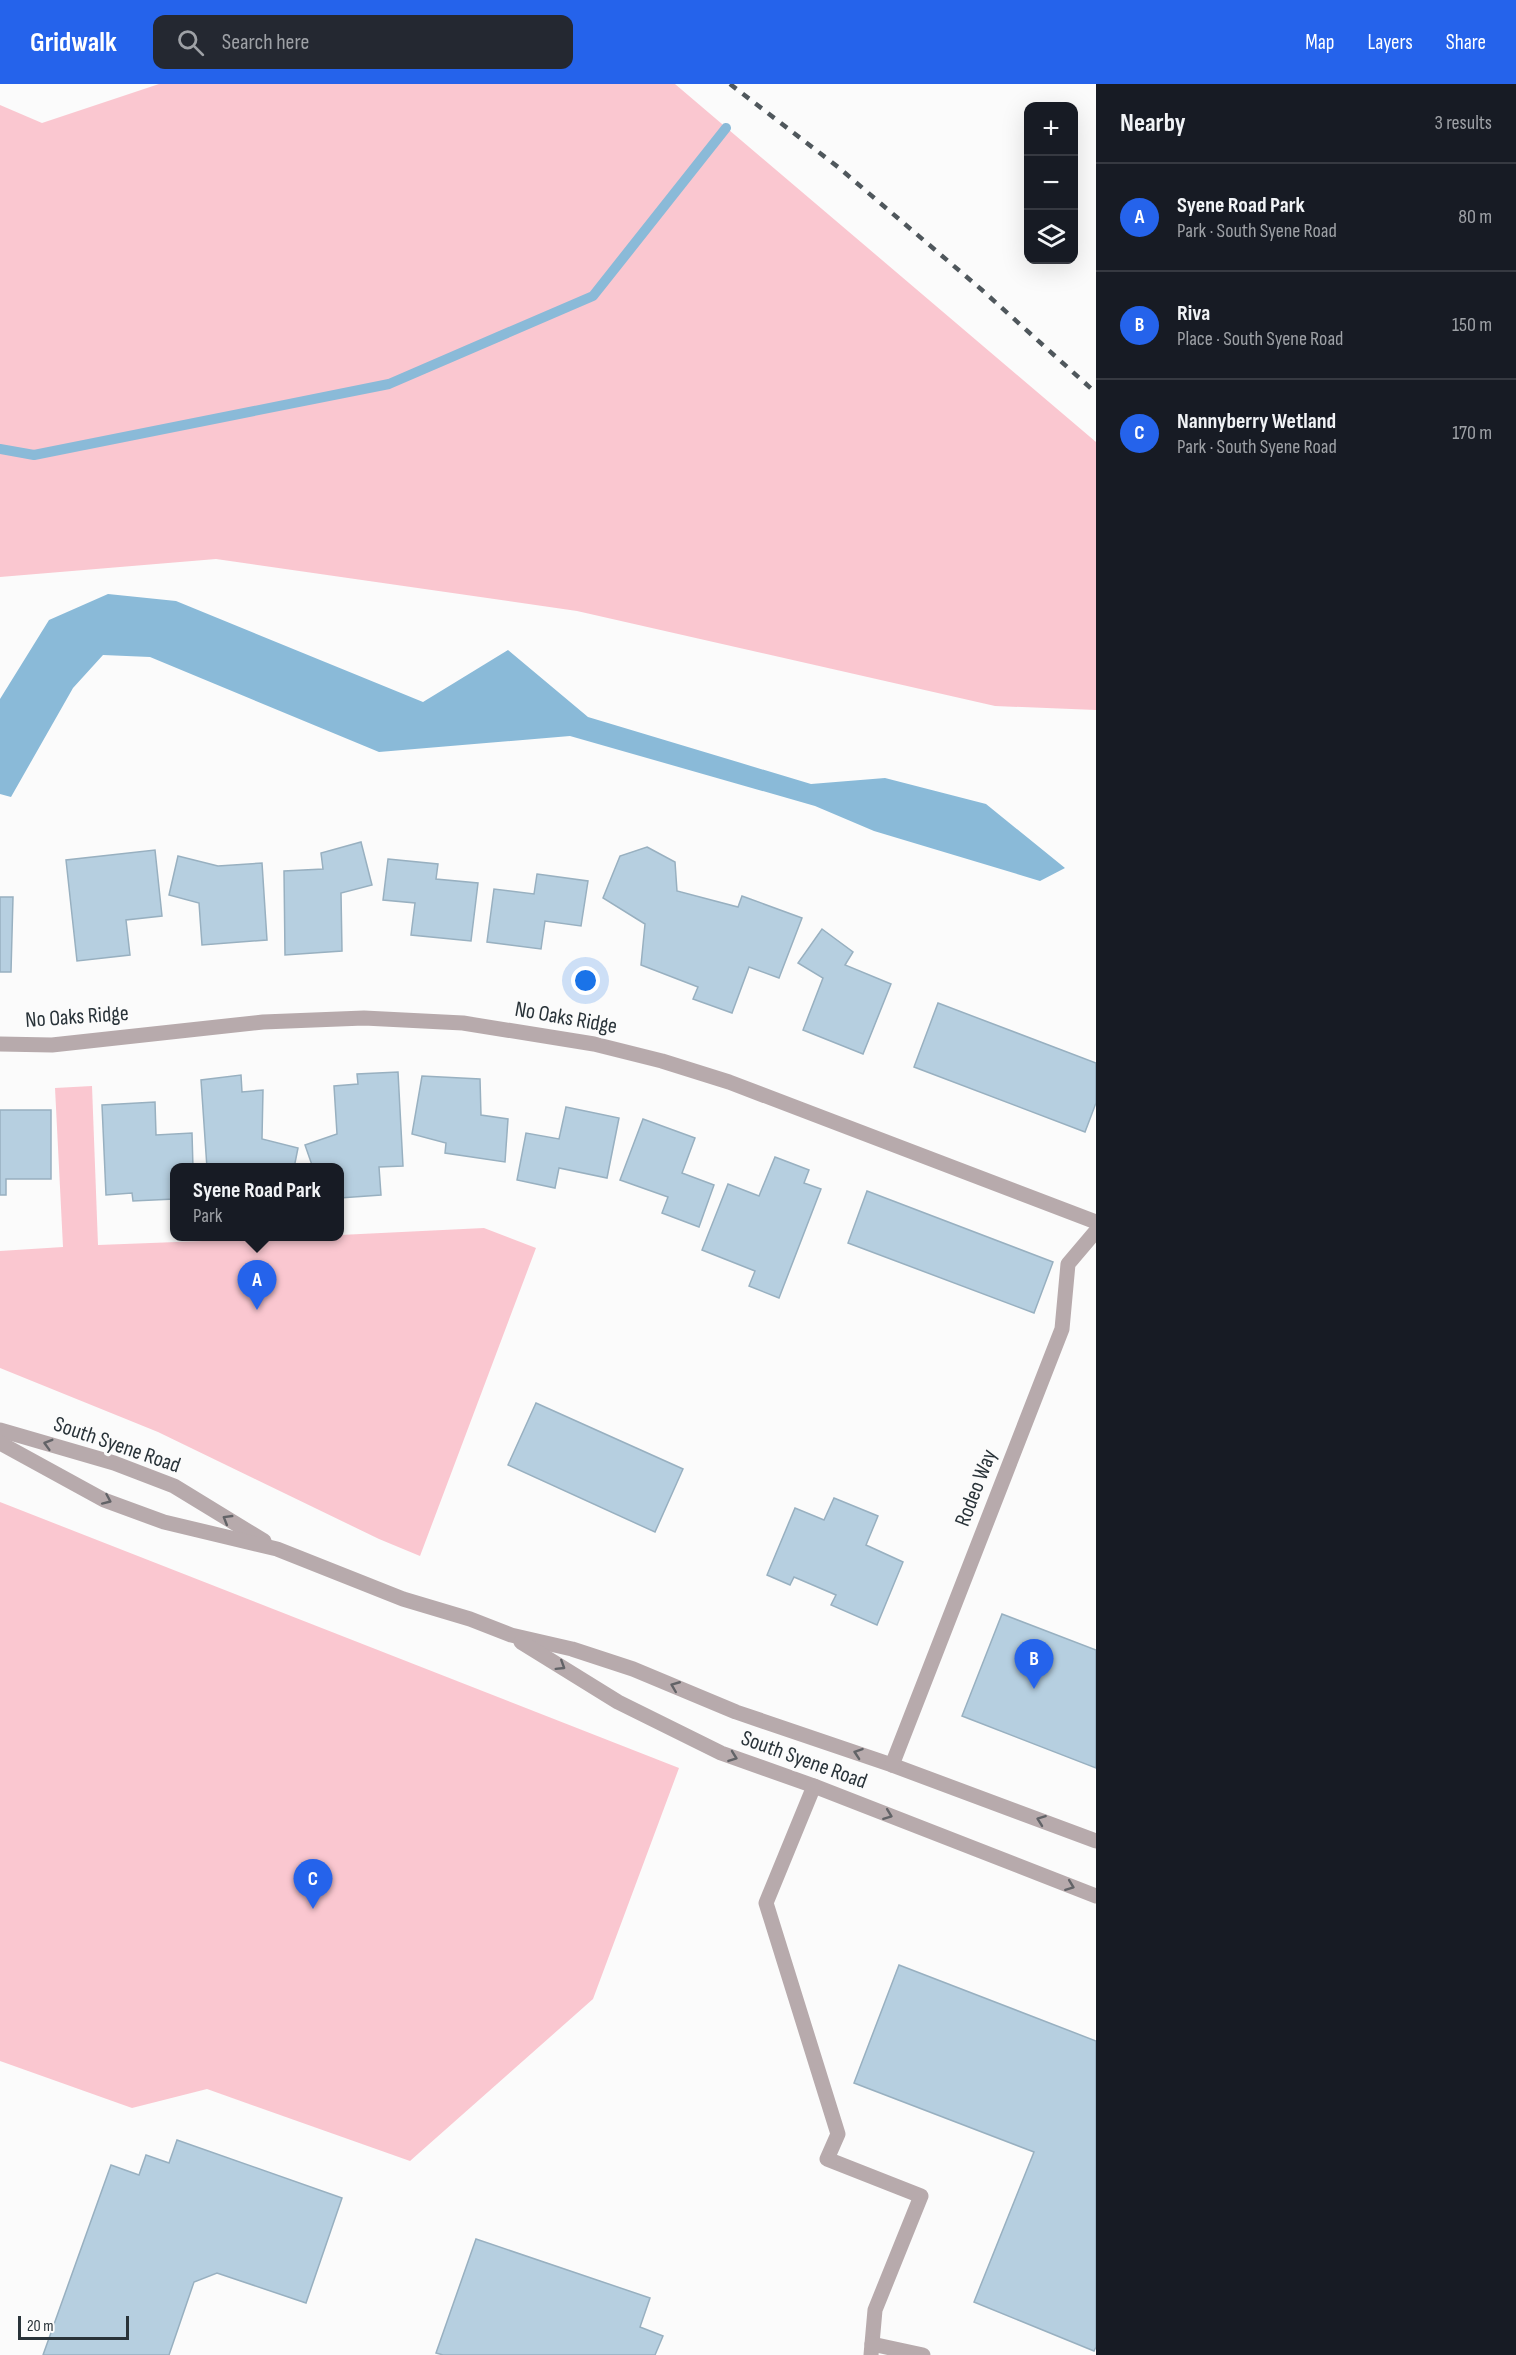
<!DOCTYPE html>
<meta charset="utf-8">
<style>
:root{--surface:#171b24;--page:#242831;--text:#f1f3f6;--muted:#9ea1a6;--line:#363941;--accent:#2563eb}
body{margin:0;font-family:"Sofia Sans Condensed",sans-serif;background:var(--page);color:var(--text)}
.controls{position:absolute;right:18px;top:18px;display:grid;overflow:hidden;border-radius:12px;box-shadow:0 6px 24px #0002}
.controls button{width:54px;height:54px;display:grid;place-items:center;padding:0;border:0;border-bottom:2px solid var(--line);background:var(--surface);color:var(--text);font:30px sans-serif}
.scale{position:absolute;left:18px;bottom:15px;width:111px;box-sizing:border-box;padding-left:6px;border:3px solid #293339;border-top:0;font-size:16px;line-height:21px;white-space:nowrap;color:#293339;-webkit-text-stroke:4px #fbfbfb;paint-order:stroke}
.you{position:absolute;left:586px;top:897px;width:21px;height:21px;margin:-15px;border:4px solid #fff;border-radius:50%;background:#1a73e8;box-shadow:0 0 0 9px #1a73e833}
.badge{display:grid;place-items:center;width:39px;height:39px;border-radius:50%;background:var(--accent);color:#fff;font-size:20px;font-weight:700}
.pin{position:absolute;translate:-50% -50px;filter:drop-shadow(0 2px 3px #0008)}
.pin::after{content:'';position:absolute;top:32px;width:21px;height:18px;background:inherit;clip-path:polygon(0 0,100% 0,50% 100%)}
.popup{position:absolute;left:170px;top:1079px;width:174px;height:78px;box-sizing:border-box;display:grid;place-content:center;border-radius:12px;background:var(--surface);filter:drop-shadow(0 2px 4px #0005);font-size:20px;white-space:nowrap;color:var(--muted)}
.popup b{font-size:22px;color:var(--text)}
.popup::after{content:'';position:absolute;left:50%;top:100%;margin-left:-12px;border:12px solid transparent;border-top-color:var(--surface)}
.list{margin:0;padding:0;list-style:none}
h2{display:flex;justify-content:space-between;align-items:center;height:78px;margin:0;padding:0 24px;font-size:26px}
h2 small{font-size:20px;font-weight:400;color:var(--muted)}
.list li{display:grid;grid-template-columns:39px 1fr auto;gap:18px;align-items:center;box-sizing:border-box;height:108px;padding:0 24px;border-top:2px solid var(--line)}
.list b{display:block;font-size:22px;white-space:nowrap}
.list p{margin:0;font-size:20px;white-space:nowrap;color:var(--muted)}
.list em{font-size:20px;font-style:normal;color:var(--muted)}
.icon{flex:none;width:33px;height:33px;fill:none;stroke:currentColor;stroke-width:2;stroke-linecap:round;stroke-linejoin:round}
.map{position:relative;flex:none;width:1096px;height:2271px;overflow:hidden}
header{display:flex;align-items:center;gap:36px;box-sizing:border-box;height:84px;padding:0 30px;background:var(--accent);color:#fff}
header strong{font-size:28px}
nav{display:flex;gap:33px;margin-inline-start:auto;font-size:21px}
.search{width:420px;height:54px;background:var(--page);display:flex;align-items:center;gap:15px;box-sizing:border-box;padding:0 21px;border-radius:12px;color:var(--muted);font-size:22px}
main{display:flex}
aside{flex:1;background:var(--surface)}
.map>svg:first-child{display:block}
.green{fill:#fac7d0}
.water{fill:#8abad8}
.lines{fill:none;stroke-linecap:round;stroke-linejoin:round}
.stream{stroke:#8abad8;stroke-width:10}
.building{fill:#b6cfe0;stroke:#98b0c0;stroke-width:1.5}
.minor{stroke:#b7aaac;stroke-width:15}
.rail{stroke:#4f575c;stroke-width:4.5;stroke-dasharray:8 8;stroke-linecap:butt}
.oneway{stroke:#626367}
.labels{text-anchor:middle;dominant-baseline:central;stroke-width:6;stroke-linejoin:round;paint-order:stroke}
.street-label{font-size:22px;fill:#293339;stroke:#fbfbfb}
</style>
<header>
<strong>Gridwalk</strong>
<div class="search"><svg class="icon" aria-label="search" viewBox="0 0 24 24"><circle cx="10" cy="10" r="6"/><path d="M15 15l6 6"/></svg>Search here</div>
<nav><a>Map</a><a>Layers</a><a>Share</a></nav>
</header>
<main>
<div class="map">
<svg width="1096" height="2271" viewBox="0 0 1096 2271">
<rect width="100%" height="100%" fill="#fbfbfb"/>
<g class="green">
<path d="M 159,0 L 675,0 L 1096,358 L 1096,626 L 995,622 L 577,527 L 216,475 L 0,493 L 0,21 L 42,39 Z"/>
<path d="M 92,1002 L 98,1161 L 340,1152 L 340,1151 L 484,1144 L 536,1164 L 420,1472 L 379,1455 L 158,1348 L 0,1284 L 0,1167 L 63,1163 L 55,1004 Z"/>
<path d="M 0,1418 L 679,1684 L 593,1915 L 410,2077 L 207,2005 L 132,2024 L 0,1977 Z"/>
</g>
<path class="water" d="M 108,510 L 176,517 L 423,618 L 508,566 L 588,633 L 811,700 L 885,694 L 986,720 L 1065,784 L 1040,797 L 874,747 L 815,722 L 570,652 L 379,668 L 150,573 L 103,571 L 73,604 L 11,713 L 0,710 L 0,615 L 49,536 Z"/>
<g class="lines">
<path class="stream" d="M 0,365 L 34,371 L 389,300 L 593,212 L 726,44"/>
</g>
<g class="building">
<path d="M 361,758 L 372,801 L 341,809 L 342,867 L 285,871 L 284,787 L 323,785 L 321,769 Z"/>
<path d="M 647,763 L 675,778 L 677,807 L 738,823 L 742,812 L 802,834 L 779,894 L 749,883 L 732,929 L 693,915 L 698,903 L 641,881 L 645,840 L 603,814 L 620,772 Z"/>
<path d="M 155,766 L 162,832 L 126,836 L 130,871 L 77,877 L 66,776 Z"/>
<path d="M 178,772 L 218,782 L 262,779 L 267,856 L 202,861 L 199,819 L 169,811 Z"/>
<path d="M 388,775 L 438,780 L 436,795 L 478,799 L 471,857 L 411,851 L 415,819 L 383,816 Z"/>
<path d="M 537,790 L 588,797 L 581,842 L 545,837 L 541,865 L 487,858 L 494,805 L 534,810 Z"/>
<path d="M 0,813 L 13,813 L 11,888 L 0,888 Z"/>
<path d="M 822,845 L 853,868 L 845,881 L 891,900 L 863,970 L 803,946 L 823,894 L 798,879 Z"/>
<path d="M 938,919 L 1096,979 L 1096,1019 L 1085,1048 L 914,983 Z"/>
<path d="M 398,988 L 403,1082 L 379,1083 L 381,1111 L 340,1114 L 340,1084 L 313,1084 L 305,1061 L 337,1050 L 334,1002 L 358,1000 L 357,990 Z"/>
<path d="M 241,991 L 242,1008 L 263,1006 L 262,1055 L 298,1064 L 294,1084 L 207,1084 L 201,996 Z"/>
<path d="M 422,992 L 480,995 L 481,1031 L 508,1035 L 505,1078 L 445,1069 L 446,1059 L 412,1050 Z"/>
<path d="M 155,1018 L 156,1051 L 192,1049 L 193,1084 L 174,1084 L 174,1115 L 133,1117 L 132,1109 L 106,1111 L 102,1021 Z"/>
<path d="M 566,1023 L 619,1034 L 607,1094 L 559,1084 L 555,1104 L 517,1096 L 526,1049 L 559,1055 Z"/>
<path d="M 0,1026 L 51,1026 L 51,1095 L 6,1095 L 6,1111 L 0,1111 Z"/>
<path d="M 643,1035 L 695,1054 L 682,1089 L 714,1101 L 699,1143 L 662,1129 L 668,1113 L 620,1096 Z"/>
<path d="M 775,1073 L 809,1086 L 804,1099 L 821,1105 L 779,1214 L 749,1202 L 755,1187 L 702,1166 L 728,1100 L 759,1112 Z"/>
<path d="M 867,1107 L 1053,1178 L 1034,1229 L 848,1159 Z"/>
<path d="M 536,1319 L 683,1385 L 655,1448 L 508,1381 Z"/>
<path d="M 834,1414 L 878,1432 L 866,1461 L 903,1478 L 877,1541 L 831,1521 L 836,1511 L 794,1493 L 790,1501 L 767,1491 L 795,1424 L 824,1436 Z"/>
<path d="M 1002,1530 L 1096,1566 L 1096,1684 L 962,1632 Z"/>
<path d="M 899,1881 L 1096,1957 L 1096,2263 L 1094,2267 L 974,2218 L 1034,2068 L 854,1999 Z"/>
<path d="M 177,2056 L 342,2114 L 306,2219 L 217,2189 L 194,2198 L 169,2271 L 43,2271 L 111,2081 L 139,2091 L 146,2071 L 169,2079 Z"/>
<path d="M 476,2155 L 650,2214 L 640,2243 L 663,2252 L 655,2271 L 443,2271 L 436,2269 Z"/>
</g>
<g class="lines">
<g class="minor">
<path d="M 0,960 L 52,961 L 263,938 L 364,934 L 463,939 L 594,960 L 662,977 L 729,998 L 1096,1138"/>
<path d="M 0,1346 L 114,1379 L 174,1402 L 264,1457"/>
<path d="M 0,1359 L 104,1416 L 164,1438 L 277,1465 L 403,1515 L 470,1535 L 511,1551 L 572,1565 L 633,1585 L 736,1628 L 892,1681 L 1096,1757"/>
<path d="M 521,1558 L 618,1618 L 721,1669 L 814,1702 L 1096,1812"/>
<path d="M 892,1681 L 1062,1245 L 1068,1180 L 1096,1147"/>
<path d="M 814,1702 L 766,1819 L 838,2050 L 827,2075 L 921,2112 L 875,2226 L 871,2271"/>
<path d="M 872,2260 L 923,2271"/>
</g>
<path class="rail" d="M 730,0 L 838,83 L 982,206 L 1096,309"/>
</g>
<defs><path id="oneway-chevron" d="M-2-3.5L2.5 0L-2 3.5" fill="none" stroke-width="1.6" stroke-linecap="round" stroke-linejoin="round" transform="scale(1.5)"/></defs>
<g class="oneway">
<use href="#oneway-chevron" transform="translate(48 1360) rotate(-164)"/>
<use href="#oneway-chevron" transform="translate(107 1416) rotate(24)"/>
<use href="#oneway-chevron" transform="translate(227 1435) rotate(-149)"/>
<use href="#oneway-chevron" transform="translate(561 1582) rotate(32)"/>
<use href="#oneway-chevron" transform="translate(675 1602) rotate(-158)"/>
<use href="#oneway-chevron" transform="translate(858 1669) rotate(-161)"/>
<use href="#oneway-chevron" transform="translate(733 1673) rotate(20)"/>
<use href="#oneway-chevron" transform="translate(888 1731) rotate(21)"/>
<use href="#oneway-chevron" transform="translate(1041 1736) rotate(-160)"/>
<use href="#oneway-chevron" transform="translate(1070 1802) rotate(21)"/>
</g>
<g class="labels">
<g class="street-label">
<text transform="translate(77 933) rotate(-4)">No Oaks Ridge</text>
<text transform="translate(566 934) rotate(10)">No Oaks Ridge</text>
<text transform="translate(117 1361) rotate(19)">South Syene Road</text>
<text transform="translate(976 1404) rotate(-69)">Rodeo Way</text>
<text transform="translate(804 1676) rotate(20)">South Syene Road</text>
</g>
</g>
</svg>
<div class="controls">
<button>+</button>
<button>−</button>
<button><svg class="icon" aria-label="layers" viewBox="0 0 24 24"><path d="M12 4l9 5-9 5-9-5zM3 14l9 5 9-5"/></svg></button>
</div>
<div class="scale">20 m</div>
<div class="you"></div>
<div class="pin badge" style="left:257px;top:1226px">A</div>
<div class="popup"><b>Syene Road Park</b>Park</div>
<div class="pin badge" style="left:1034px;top:1605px">B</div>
<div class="pin badge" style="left:313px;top:1825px">C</div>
</div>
<aside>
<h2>Nearby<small>3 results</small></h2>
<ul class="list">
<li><span class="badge">A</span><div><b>Syene Road Park</b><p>Park · South Syene Road</p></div><em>80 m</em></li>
<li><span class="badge">B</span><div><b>Riva</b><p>Place · South Syene Road</p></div><em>150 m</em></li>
<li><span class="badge">C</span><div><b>Nannyberry Wetland</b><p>Park · South Syene Road</p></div><em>170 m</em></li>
</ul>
</aside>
</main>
